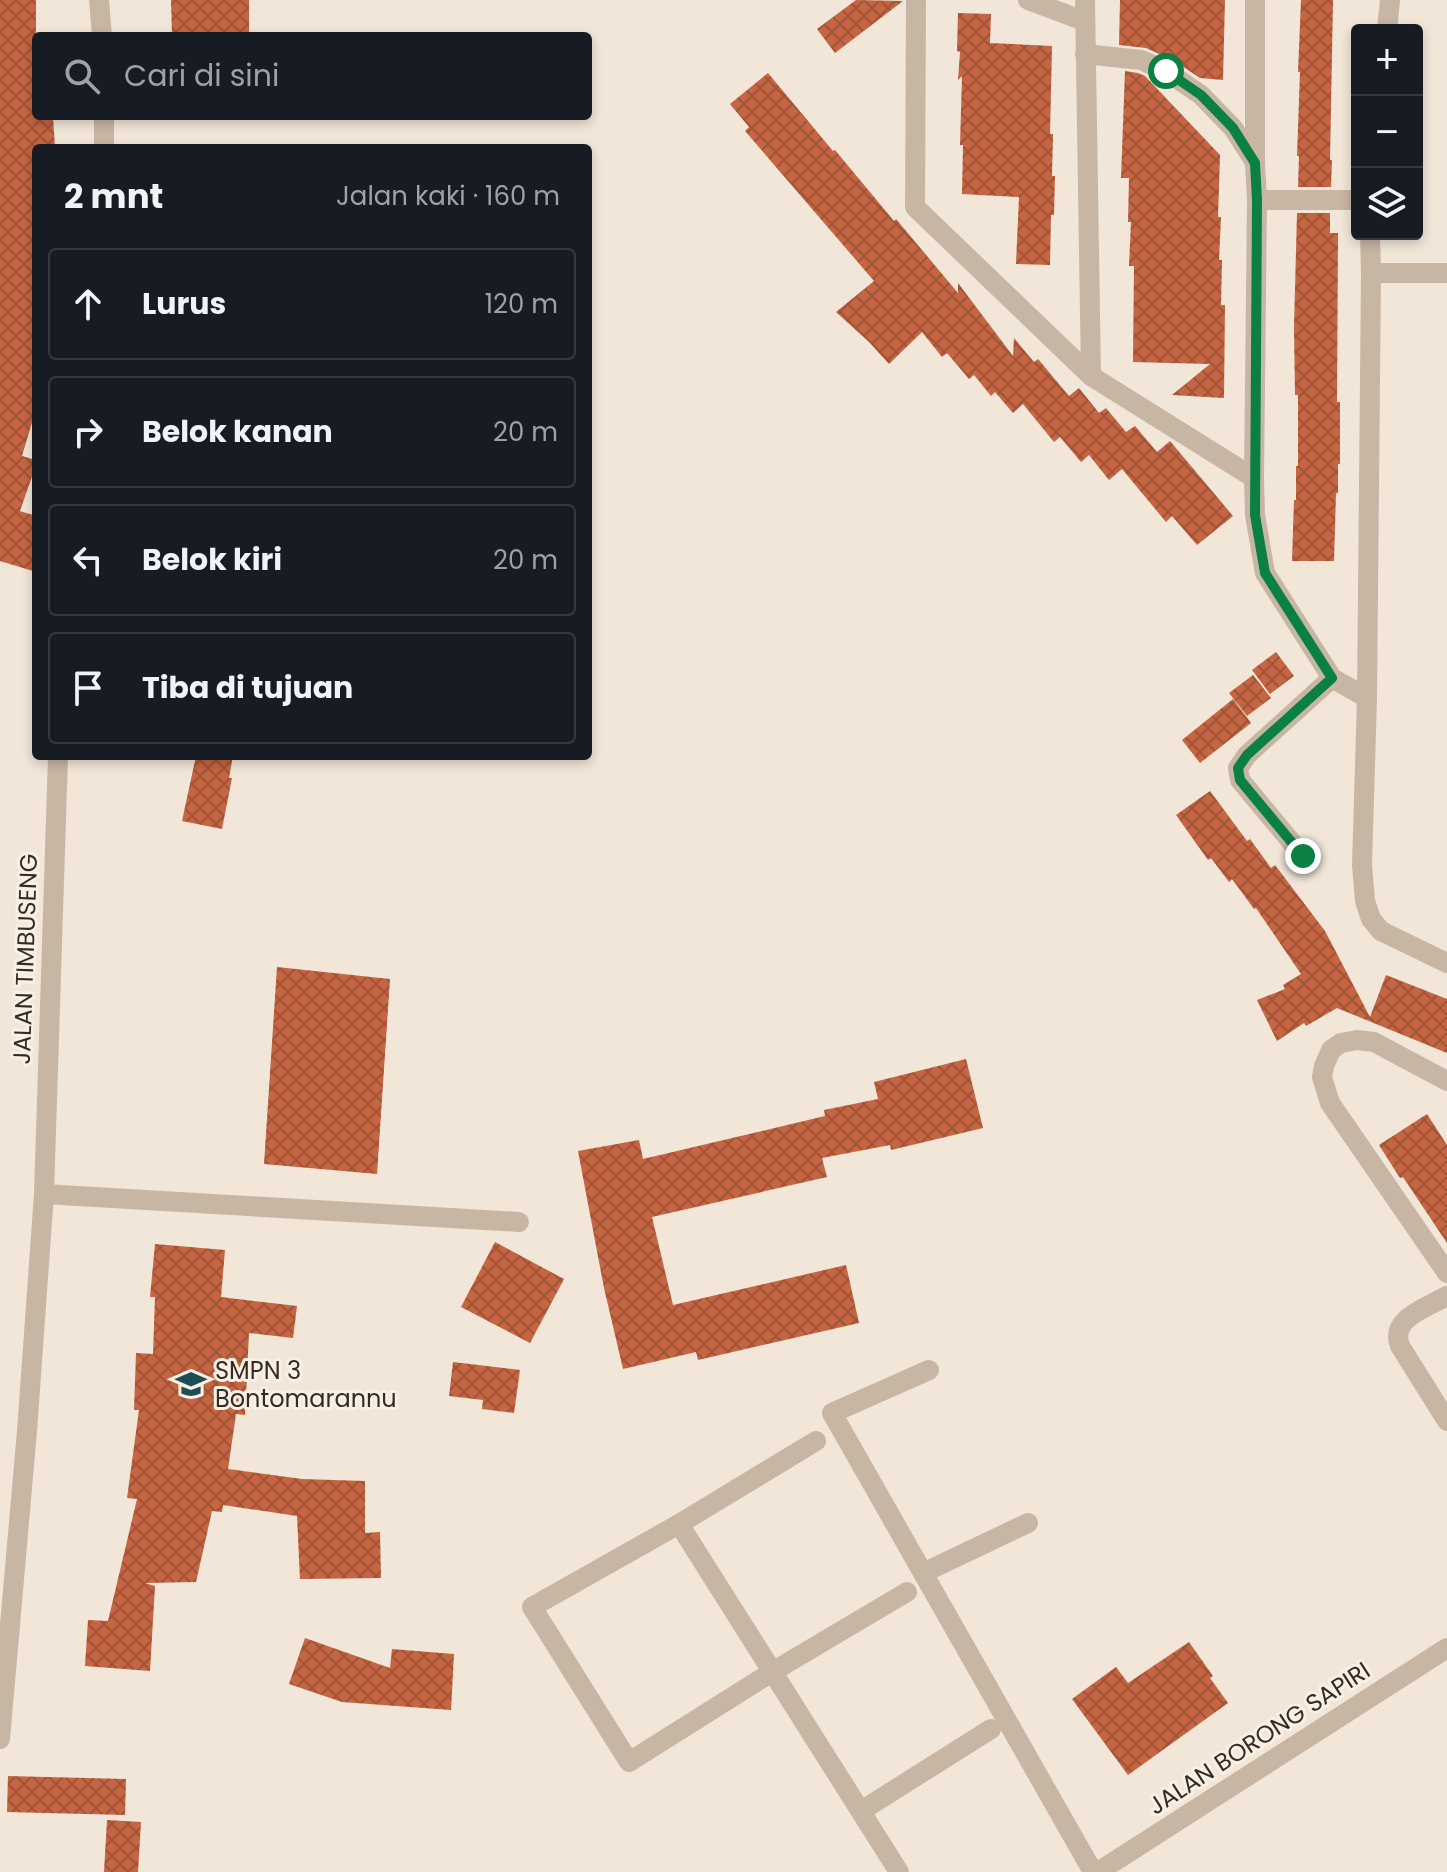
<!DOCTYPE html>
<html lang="id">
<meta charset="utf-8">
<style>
:root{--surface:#171b24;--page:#242831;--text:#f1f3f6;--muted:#9ea1a6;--line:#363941}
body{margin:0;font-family:Poppins,sans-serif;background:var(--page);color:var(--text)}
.controls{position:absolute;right:24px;top:24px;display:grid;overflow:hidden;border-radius:8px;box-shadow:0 4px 12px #0003}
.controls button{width:72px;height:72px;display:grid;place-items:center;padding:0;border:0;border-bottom:2px solid var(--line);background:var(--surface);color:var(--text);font:40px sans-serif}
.stop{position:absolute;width:24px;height:24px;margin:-18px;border:6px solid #0b8043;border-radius:50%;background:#fff}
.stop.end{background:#0b8043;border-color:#fff;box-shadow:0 2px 8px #0008}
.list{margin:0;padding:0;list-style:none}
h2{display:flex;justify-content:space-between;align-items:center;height:104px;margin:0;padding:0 32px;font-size:34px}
h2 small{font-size:26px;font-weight:400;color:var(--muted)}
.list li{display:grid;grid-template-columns:52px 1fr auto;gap:24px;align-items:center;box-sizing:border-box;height:112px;margin:0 16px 16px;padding:0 16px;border:2px solid var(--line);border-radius:8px}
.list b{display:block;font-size:30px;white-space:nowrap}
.list em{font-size:26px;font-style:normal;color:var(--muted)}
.icon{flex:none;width:44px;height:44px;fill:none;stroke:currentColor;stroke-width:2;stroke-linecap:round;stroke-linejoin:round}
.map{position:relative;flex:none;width:1447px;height:1872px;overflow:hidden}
.search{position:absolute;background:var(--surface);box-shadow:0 4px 12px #0003;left:32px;top:32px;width:560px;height:88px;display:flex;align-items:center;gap:20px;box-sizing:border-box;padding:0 28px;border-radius:8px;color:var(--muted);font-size:30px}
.panel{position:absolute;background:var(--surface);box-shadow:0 4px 12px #0003;left:32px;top:144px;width:560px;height:616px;border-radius:8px}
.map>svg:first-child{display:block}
.building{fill:url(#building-cross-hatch)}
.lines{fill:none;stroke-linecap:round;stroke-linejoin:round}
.minor{stroke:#c8b6a4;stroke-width:20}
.route{stroke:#0b8043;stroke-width:10}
.labels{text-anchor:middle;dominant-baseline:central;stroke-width:6;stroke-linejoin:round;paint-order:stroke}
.street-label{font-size:24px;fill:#342b26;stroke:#f9f0e4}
.poi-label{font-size:24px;fill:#342b26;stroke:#f9f0e4;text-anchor:start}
</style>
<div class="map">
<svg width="1447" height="1872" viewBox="0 0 1447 1872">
<defs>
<pattern id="building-cross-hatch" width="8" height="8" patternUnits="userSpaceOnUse" patternTransform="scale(2)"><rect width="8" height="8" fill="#c56542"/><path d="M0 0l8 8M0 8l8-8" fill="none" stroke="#a15337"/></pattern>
</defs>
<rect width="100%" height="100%" fill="#f1e6d8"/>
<g class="building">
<path d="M 0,0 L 36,0 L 36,116 L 53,116 L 55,148 L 36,148 L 36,409 L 22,456 L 36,460 L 36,465 L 20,511 L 36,516 L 36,572 L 0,561 Z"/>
<path d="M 171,0 L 249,0 L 249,36 L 172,36 Z"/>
<path d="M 856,0 L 903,1 L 835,53 L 817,29 Z"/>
<path d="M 1120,0 L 1225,0 L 1223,80 L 1200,78 L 1173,60 L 1146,48 L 1119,45 Z"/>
<path d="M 1301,0 L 1333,0 L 1330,160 L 1332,160 L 1331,187 L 1298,187 L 1299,156 L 1297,156 L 1300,72 L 1298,72 Z"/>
<path d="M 958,13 L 991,14 L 990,43 L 1052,46 L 1050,134 L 1053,134 L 1052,176 L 1055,176 L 1054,215 L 1051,215 L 1050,265 L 1016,264 L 1019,197 L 962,194 L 963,145 L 960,145 L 962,76 L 958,80 L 960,52 L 957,51 Z"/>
<path d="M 1125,71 L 1138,73 L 1145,76 L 1220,155 L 1218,217 L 1221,217 L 1219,260 L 1222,260 L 1221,305 L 1225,305 L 1224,398 L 1172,395 L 1210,364 L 1133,362 L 1134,266 L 1129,266 L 1131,222 L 1128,222 L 1129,178 L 1121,178 Z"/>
<path d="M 768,73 L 833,151 L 835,150 L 894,221 L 896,219 L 958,293 L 958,283 L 1013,356 L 1014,338 L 1034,362 L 1038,359 L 1069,396 L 1079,388 L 1099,413 L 1106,408 L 1126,432 L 1135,426 L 1157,452 L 1170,441 L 1233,516 L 1197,545 L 1172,516 L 1166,522 L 1122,469 L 1109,480 L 1089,455 L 1081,462 L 1060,437 L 1054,442 L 1023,404 L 1013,413 L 995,392 L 991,396 L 974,375 L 969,379 L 947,353 L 942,357 L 922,332 L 889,364 L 869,342 L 836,312 L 874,281 L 745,131 L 749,127 L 730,104 Z"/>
<path d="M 1297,213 L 1330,213 L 1330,233 L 1338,233 L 1337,402 L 1340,402 L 1340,464 L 1338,464 L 1338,493 L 1336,493 L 1334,561 L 1292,561 L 1294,500 L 1296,500 L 1296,466 L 1298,466 L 1298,395 L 1295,395 L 1294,327 Z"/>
<path d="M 1276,652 L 1294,676 L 1270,694 L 1252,670 Z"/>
<path d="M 1253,675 L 1271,698 L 1247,716 L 1229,693 Z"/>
<path d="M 1233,699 L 1251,723 L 1200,763 L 1182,740 Z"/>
<path d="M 196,756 L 233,756 L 229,778 L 232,778 L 222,829 L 182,821 Z"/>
<path d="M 1210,791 L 1247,841 L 1250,839 L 1271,868 L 1275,865 L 1325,931 L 1370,1017 L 1386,975 L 1447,999 L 1447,1053 L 1337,1008 L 1306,1026 L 1304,1023 L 1277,1041 L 1257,1000 L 1285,989 L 1283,985 L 1301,974 L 1256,908 L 1254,909 L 1232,879 L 1229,882 L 1211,858 L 1208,860 L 1176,815 Z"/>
<path d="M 277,967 L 390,979 L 377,1174 L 264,1164 Z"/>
<path d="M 966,1059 L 983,1128 L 891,1150 L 890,1145 L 822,1158 L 827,1177 L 652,1217 L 673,1305 L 846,1265 L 859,1323 L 698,1360 L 696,1352 L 623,1369 L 604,1288 L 578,1151 L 639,1140 L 643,1159 L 825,1116 L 824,1110 L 878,1099 L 874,1082 Z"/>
<path d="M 1427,1114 L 1447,1145 L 1447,1243 L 1403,1177 L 1400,1178 L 1379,1145 Z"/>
<path d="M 495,1242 L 564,1279 L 530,1343 L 461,1307 Z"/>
<path d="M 155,1244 L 225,1250 L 221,1297 L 297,1306 L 293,1338 L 249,1333 L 245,1415 L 236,1414 L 228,1469 L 302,1479 L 365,1481 L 365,1533 L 380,1532 L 381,1578 L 300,1579 L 297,1516 L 223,1505 L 222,1512 L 212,1511 L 196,1582 L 145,1583 L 155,1586 L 150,1671 L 85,1666 L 88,1620 L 108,1621 L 137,1499 L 127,1498 L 139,1410 L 134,1410 L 136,1353 L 153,1354 L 155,1297 L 150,1297 Z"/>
<path d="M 453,1362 L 520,1370 L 514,1413 L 482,1409 L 483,1400 L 449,1396 Z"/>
<path d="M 305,1638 L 390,1668 L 392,1649 L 454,1654 L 451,1710 L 342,1702 L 289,1684 Z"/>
<path d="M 1189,1642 L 1213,1676 L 1210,1678 L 1228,1703 L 1128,1775 L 1072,1699 L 1116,1667 L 1128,1683 Z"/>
<path d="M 8,1776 L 126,1779 L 125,1815 L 7,1812 Z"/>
<path d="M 107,1820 L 141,1822 L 138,1872 L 104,1872 Z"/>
</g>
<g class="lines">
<g class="minor">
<path d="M 99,0 L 102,36"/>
<path d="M 916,0 L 915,207 L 1091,376 L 1254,478 L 1255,515 L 1265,573 L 1332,678 L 1367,698"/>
<path d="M 1028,0 L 1084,21"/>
<path d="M 1085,0 L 1091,376"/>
<path d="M 1387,30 L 1390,0"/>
<path d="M 1085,54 L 1141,60 L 1166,71 L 1201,95 L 1233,128 L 1255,162"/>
<path d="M 104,148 L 104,116"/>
<path d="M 1257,200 L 1357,200"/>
<path d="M 1370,234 L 1371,273 L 1367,698 L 1362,865 L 1365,901 L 1371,919 L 1381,931 L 1447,963"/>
<path d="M 1371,273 L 1447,273"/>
<path d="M 1254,478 L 1257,200 L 1255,163 L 1255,0"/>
<path d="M 1303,856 L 1240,780 L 1238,768 L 1247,755 L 1332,678"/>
<path d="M 1447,1081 L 1374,1042 L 1357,1040 L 1341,1043 L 1331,1050 L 1324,1066 L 1322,1077 L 1330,1103 L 1447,1273"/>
<path d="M 44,1194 L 519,1222"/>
<path d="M 1447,1296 C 1428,1307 1389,1318 1400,1346 L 1447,1421"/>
<path d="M 929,1370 L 832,1413 L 1093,1872"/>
<path d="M 816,1441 L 679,1524 L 532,1607 L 629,1762 L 772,1672 L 907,1592"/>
<path d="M 679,1524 L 899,1872"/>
<path d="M 923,1573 L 1028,1523"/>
<path d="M 0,1739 L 27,1431 L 44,1194 L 58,756"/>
<path d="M 861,1811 L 991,1729"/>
<path d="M 1098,1872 L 1447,1648"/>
</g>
</g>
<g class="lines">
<path class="route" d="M 1166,71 L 1201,95 L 1233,128 L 1255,163 L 1257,200 L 1255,515 L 1265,573 L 1332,678 L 1247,755 L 1238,768 L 1240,780 L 1303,856"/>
</g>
<defs>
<g id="school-bare" transform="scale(2.4)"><path d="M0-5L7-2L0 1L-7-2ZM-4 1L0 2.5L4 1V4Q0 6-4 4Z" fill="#1c4f55" stroke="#f9f0e4" stroke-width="2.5" paint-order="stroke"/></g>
</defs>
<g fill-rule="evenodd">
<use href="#school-bare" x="191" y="1384"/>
</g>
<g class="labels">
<g class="street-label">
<text transform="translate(25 959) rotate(-88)">JALAN TIMBUSENG</text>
<text transform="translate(1259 1738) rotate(-33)">JALAN BORONG SAPIRI</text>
</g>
<g class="poi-label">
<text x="215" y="1370">SMPN 3<tspan x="215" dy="28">Bontomarannu</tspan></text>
</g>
</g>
</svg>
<div class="controls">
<button>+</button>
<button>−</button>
<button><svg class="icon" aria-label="layers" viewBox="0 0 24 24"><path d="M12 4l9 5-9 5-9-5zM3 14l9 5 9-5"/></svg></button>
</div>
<div class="stop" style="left:1166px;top:71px"></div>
<div class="stop end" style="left:1303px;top:856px"></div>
<div class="search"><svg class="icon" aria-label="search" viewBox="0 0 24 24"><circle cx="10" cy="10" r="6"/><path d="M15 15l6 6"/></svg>Cari di sini</div>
<section class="panel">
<h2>2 mnt<small>Jalan kaki · 160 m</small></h2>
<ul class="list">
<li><svg class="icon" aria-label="ahead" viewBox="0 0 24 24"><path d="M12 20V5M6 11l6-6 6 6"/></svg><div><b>Lurus</b></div><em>120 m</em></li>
<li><svg class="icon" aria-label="right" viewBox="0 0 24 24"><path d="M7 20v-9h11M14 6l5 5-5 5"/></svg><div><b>Belok kanan</b></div><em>20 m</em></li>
<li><svg class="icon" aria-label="left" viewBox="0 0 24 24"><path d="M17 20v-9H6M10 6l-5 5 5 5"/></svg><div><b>Belok kiri</b></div><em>20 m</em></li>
<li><svg class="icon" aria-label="arrive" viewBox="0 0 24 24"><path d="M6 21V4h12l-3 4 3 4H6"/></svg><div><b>Tiba di tujuan</b></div></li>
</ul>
</section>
</div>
